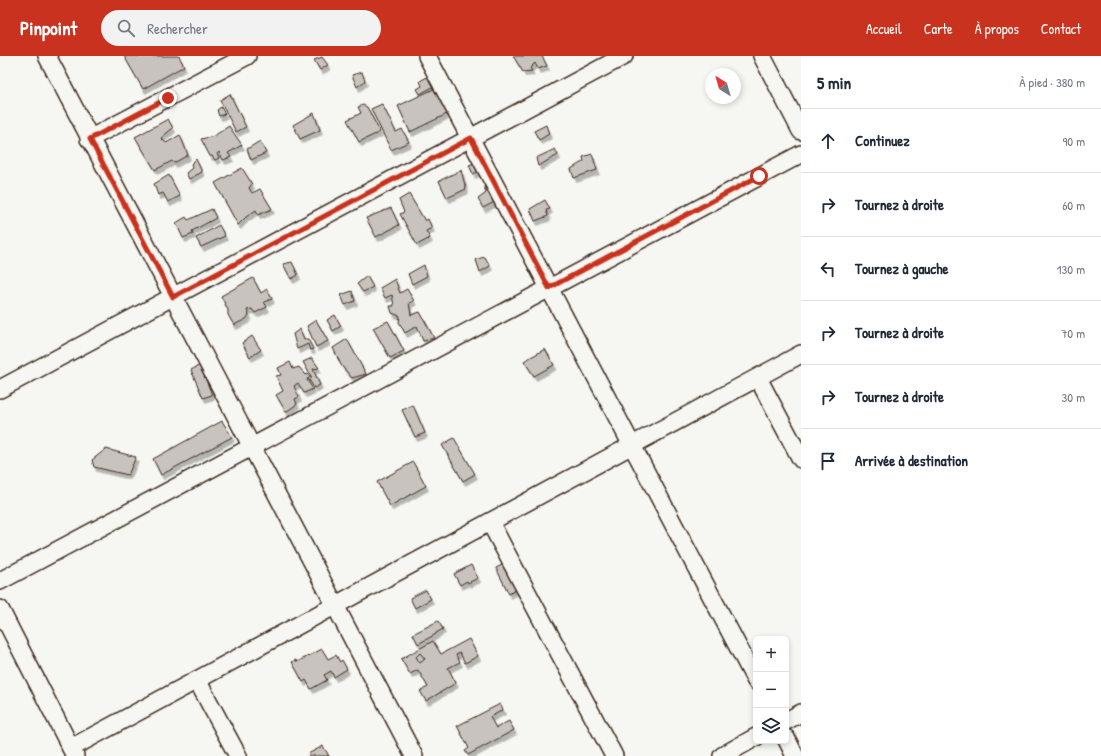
<!DOCTYPE html>
<html lang="fr">
<meta charset="utf-8">
<style>
:root{--surface:#fff;--page:#f2f2f3;--text:#1f2937;--muted:#747a83;--line:#e0e1e3;--accent:#c8321e}
body{margin:0;font-family:"Patrick Hand",sans-serif;background:var(--page);color:var(--text)}
.controls{position:absolute;right:12px;bottom:12px;display:grid;overflow:hidden;border-radius:6px;box-shadow:0 2px 6px #0003}
.controls button{width:36px;height:36px;display:grid;place-items:center;padding:0;border:0;border-bottom:1px solid var(--line);background:var(--surface);color:var(--text);font:20px sans-serif}
.compass{position:absolute;left:705px;top:12px;width:36px;height:36px;border-radius:50%;background:var(--surface);box-shadow:0 2px 6px #0003;rotate:323deg}
.stop{position:absolute;width:12px;height:12px;margin:-9px;border:3px solid #c8321e;border-radius:50%;background:#fff}
.stop.end{background:#c8321e;border-color:#fff;box-shadow:0 1px 4px #0008}
.list{margin:0;padding:0;list-style:none}
h2{display:flex;justify-content:space-between;align-items:center;height:52px;margin:0;padding:0 16px;font-size:17px}
h2 small{font-size:13px;font-weight:400;color:var(--muted)}
.list li{display:grid;grid-template-columns:26px 1fr auto;gap:12px;align-items:center;box-sizing:border-box;height:64px;padding:0 16px;border-top:1px solid var(--line)}
.list b{display:block;font-size:15px;white-space:nowrap}
.list em{font-size:13px;font-style:normal;color:var(--muted)}
.icon{flex:none;width:22px;height:22px;fill:none;stroke:currentColor;stroke-width:2;stroke-linecap:round;stroke-linejoin:round}
.map{position:relative;flex:none;width:801px;height:700px;overflow:hidden}
header{display:flex;align-items:center;gap:24px;box-sizing:border-box;height:56px;padding:0 20px;background:var(--accent);color:#fff}
header strong{font-size:19px}
nav{display:flex;gap:22px;margin-inline-start:auto;font-size:14px}
.search{width:280px;height:36px;background:var(--page);display:flex;align-items:center;gap:10px;box-sizing:border-box;padding:0 14px;border-radius:22px;color:var(--muted);font-size:15px}
main{display:flex}
aside{flex:1;background:var(--surface)}
.map>svg:first-child{display:block}
.building{fill:#c8c3be;stroke:#3b2a1e;filter:url(#shadow)}
.lines{fill:none;stroke-linecap:round;stroke-linejoin:round}
.minor-casing{stroke:#3b2a1e;stroke-width:20}
.minor{stroke:#f6f6f2;stroke-width:17}
.route{stroke:#c8321e;stroke-width:5}
</style>
<header>
<strong>Pinpoint</strong>
<div class="search"><svg class="icon" aria-label="search" viewBox="0 0 24 24"><circle cx="10" cy="10" r="6"/><path d="M15 15l6 6"/></svg>Rechercher</div>
<nav><a>Accueil</a><a>Carte</a><a>À propos</a><a>Contact</a></nav>
</header>
<main>
<div class="map">
<svg width="801" height="700" viewBox="0 0 801 700">
<defs>
<filter id="shadow"><feDropShadow dx="2.5" dy="4.5" stdDeviation="0" flood-color="#0004"/></filter>
</defs>
<rect width="100%" height="100%" fill="#f6f6f2"/>
<filter id="ink" filterUnits="userSpaceOnUse"><feTurbulence type="fractalNoise" baseFrequency=".025" numOctaves="2"/><feDisplacementMap in="SourceGraphic" scale="8" xChannelSelector="R" yChannelSelector="G"/><feConvolveMatrix kernelMatrix="1 2 1 2 8 2 1 2 1" color-interpolation-filters="sRGB"/></filter>
<g filter="url(#ink)">
<g class="building">
<path d="M 124,0 L 179,0 L 184,10 L 143,33 Z"/>
<path d="M 513,0 L 542,0 L 547,10 L 538,13 L 535,7 L 530,12 L 532,15 L 523,16 Z"/>
<path d="M 322,1 L 328,9 L 320,14 L 314,4 Z"/>
<path d="M 362,16 L 365,25 L 357,31 L 352,19 Z"/>
<path d="M 429,20 L 436,29 L 420,38 L 417,33 L 422,30 L 420,25 Z"/>
<path d="M 438,31 L 449,57 L 410,76 L 398,50 Z"/>
<path d="M 230,38 L 246,71 L 236,76 L 220,44 Z"/>
<path d="M 382,48 L 396,76 L 402,73 L 409,86 L 391,94 L 371,53 Z"/>
<path d="M 363,49 L 367,51 L 380,76 L 359,86 L 347,64 L 361,57 L 358,51 Z"/>
<path d="M 221,51 L 225,58 L 219,60 L 217,54 Z"/>
<path d="M 314,57 L 320,74 L 300,83 L 293,69 Z"/>
<path d="M 168,63 L 173,72 L 161,82 L 166,87 L 180,79 L 188,99 L 174,107 L 172,105 L 155,114 L 135,81 Z"/>
<path d="M 546,69 L 549,78 L 539,84 L 534,75 Z"/>
<path d="M 229,70 L 242,89 L 228,97 L 231,101 L 223,104 L 219,96 L 217,98 L 219,102 L 215,104 L 212,100 L 210,100 L 201,83 L 214,80 Z"/>
<path d="M 260,85 L 266,97 L 251,104 L 247,93 Z"/>
<path d="M 555,93 L 558,99 L 538,110 L 536,102 Z"/>
<path d="M 592,98 L 597,114 L 574,122 L 571,113 L 584,105 L 583,101 Z"/>
<path d="M 196,103 L 202,116 L 189,123 L 186,117 L 192,112 L 191,108 Z"/>
<path d="M 480,105 L 482,113 L 473,118 L 469,109 Z"/>
<path d="M 242,112 L 252,128 L 249,132 L 252,137 L 260,133 L 272,153 L 258,159 L 256,154 L 246,161 L 238,169 L 215,127 Z"/>
<path d="M 461,114 L 466,133 L 447,142 L 439,125 Z"/>
<path d="M 169,119 L 180,140 L 168,146 L 163,137 L 158,139 L 154,128 Z"/>
<path d="M 489,127 L 498,144 L 483,152 L 478,143 L 486,137 L 484,130 Z"/>
<path d="M 409,138 L 425,165 L 428,163 L 432,172 L 426,175 L 430,182 L 417,189 L 400,158 L 404,156 L 399,144 Z"/>
<path d="M 545,144 L 550,153 L 546,154 L 548,160 L 535,165 L 530,153 Z"/>
<path d="M 391,152 L 399,169 L 376,181 L 366,162 Z"/>
<path d="M 212,153 L 216,162 L 192,175 L 193,178 L 183,182 L 176,167 L 186,161 L 188,164 Z"/>
<path d="M 219,169 L 225,180 L 201,191 L 196,182 Z"/>
<path d="M 485,201 L 490,210 L 480,216 L 476,204 L 477,203 Z"/>
<path d="M 292,206 L 298,219 L 291,223 L 283,208 Z"/>
<path d="M 424,209 L 427,220 L 412,228 L 408,218 Z"/>
<path d="M 367,220 L 373,231 L 363,236 L 357,228 Z"/>
<path d="M 253,222 L 261,237 L 267,233 L 272,243 L 264,246 L 267,251 L 255,257 L 252,253 L 247,254 L 249,259 L 246,263 L 234,269 L 228,259 L 228,254 L 221,240 Z"/>
<path d="M 395,223 L 400,237 L 407,233 L 414,245 L 409,247 L 411,259 L 420,256 L 434,282 L 423,285 L 417,270 L 405,277 L 399,266 L 400,260 L 392,257 L 390,250 L 394,250 L 392,239 L 385,242 L 380,232 Z"/>
<path d="M 352,235 L 355,245 L 345,249 L 341,239 Z"/>
<path d="M 335,259 L 341,270 L 333,275 L 327,264 Z"/>
<path d="M 316,264 L 328,285 L 316,291 L 307,270 Z"/>
<path d="M 388,265 L 404,295 L 390,302 L 373,272 Z"/>
<path d="M 300,273 L 304,283 L 308,283 L 313,293 L 310,294 L 308,288 L 297,293 L 293,278 Z"/>
<path d="M 252,280 L 261,294 L 250,301 L 242,287 Z"/>
<path d="M 347,283 L 366,318 L 352,322 L 341,309 L 333,292 Z"/>
<path d="M 545,293 L 554,309 L 534,320 L 524,305 Z"/>
<path d="M 312,302 L 319,312 L 313,313 L 320,329 L 314,332 L 308,322 L 307,324 L 313,333 L 304,337 L 298,327 L 294,330 L 299,341 L 295,343 L 297,348 L 286,356 L 276,339 L 283,335 L 276,320 L 281,319 L 278,312 L 290,306 L 293,313 L 299,311 L 306,319 L 308,318 L 310,322 L 312,322 L 303,306 Z"/>
<path d="M 200,309 L 212,339 L 203,342 L 191,314 Z"/>
<path d="M 413,349 L 425,377 L 415,381 L 402,354 Z"/>
<path d="M 222,365 L 232,381 L 161,419 L 153,403 Z"/>
<path d="M 454,382 L 475,418 L 463,425 L 442,389 Z"/>
<path d="M 106,393 L 136,401 L 128,419 L 94,411 L 92,404 Z"/>
<path d="M 413,406 L 426,430 L 390,450 L 377,426 Z"/>
<path d="M 506,507 L 519,532 L 509,538 L 496,512 Z"/>
<path d="M 471,509 L 478,522 L 468,527 L 467,525 L 460,529 L 454,518 Z"/>
<path d="M 426,534 L 431,543 L 415,552 L 410,542 Z"/>
<path d="M 438,565 L 443,573 L 436,577 L 436,578 L 418,588 L 413,578 Z"/>
<path d="M 469,583 L 478,600 L 465,607 L 460,597 L 456,599 L 460,606 L 448,612 L 456,627 L 426,645 L 420,635 L 428,631 L 418,614 L 410,618 L 401,603 L 433,585 L 441,598 Z"/>
<path d="M 322,593 L 328,603 L 336,599 L 340,606 L 342,604 L 347,613 L 334,621 L 331,615 L 324,619 L 327,624 L 311,633 L 306,624 L 303,626 L 292,606 L 296,604 L 297,606 Z"/>
<path d="M 420,597 L 425,603 L 420,607 L 416,601 Z"/>
<path d="M 500,648 L 503,654 L 490,661 L 496,672 L 509,665 L 514,674 L 468,699 L 465,695 L 469,692 L 457,670 Z"/>
<path d="M 323,690 L 329,700 L 309,700 L 308,698 Z"/>
</g>
<g class="lines">
<g class="minor-casing">
<g id="minor">
<path d="M 47,0 L 414,700"/>
<path d="M 427,0 L 756,625"/>
<path d="M 762,0 L 801,75"/>
<path d="M 89,83 L 247,0"/>
<path d="M 758,322 L 801,403"/>
<path d="M 0,333 L 624,0"/>
<path d="M 490,466 L 614,700"/>
<path d="M 0,525 L 801,98"/>
<path d="M 0,553 L 75,700"/>
<path d="M 197,624 L 238,700"/>
<path d="M 786,665 L 801,657"/>
<path d="M 786,682 L 795,700"/>
<path d="M 71,692 L 801,298"/>
<path d="M 722,700 L 756,681"/>
</g>
</g>
<use href="#minor" class="minor"/>
</g>
</g>
<g class="lines" filter="url(#ink)">
<path class="route" d="M 168,42 L 90,83 L 173,241 L 471,82 L 549,232 L 759,120"/>
</g>
</svg>
<div class="controls">
<button>+</button>
<button>−</button>
<button><svg class="icon" aria-label="layers" viewBox="0 0 24 24"><path d="M12 4l9 5-9 5-9-5zM3 14l9 5 9-5"/></svg></button>
</div>
<svg class="compass" viewBox="-18 -18 36 36"><path d="M0-13l5 13h-10z" fill="#e53935"/><path d="M0 13l5-13h-10z" fill="#747a83"/></svg>
<div class="stop" style="left:759px;top:120px"></div>
<div class="stop end" style="left:168px;top:42px"></div>
</div>
<aside>
<h2>5 min<small>À pied · 380 m</small></h2>
<ul class="list">
<li><svg class="icon" aria-label="ahead" viewBox="0 0 24 24"><path d="M12 20V5M6 11l6-6 6 6"/></svg><div><b>Continuez</b></div><em>90 m</em></li>
<li><svg class="icon" aria-label="right" viewBox="0 0 24 24"><path d="M7 20v-9h11M14 6l5 5-5 5"/></svg><div><b>Tournez à droite</b></div><em>60 m</em></li>
<li><svg class="icon" aria-label="left" viewBox="0 0 24 24"><path d="M17 20v-9H6M10 6l-5 5 5 5"/></svg><div><b>Tournez à gauche</b></div><em>130 m</em></li>
<li><svg class="icon" aria-label="right" viewBox="0 0 24 24"><path d="M7 20v-9h11M14 6l5 5-5 5"/></svg><div><b>Tournez à droite</b></div><em>70 m</em></li>
<li><svg class="icon" aria-label="right" viewBox="0 0 24 24"><path d="M7 20v-9h11M14 6l5 5-5 5"/></svg><div><b>Tournez à droite</b></div><em>30 m</em></li>
<li><svg class="icon" aria-label="arrive" viewBox="0 0 24 24"><path d="M6 21V4h12l-3 4 3 4H6"/></svg><div><b>Arrivée à destination</b></div></li>
</ul>
</aside>
</main>
